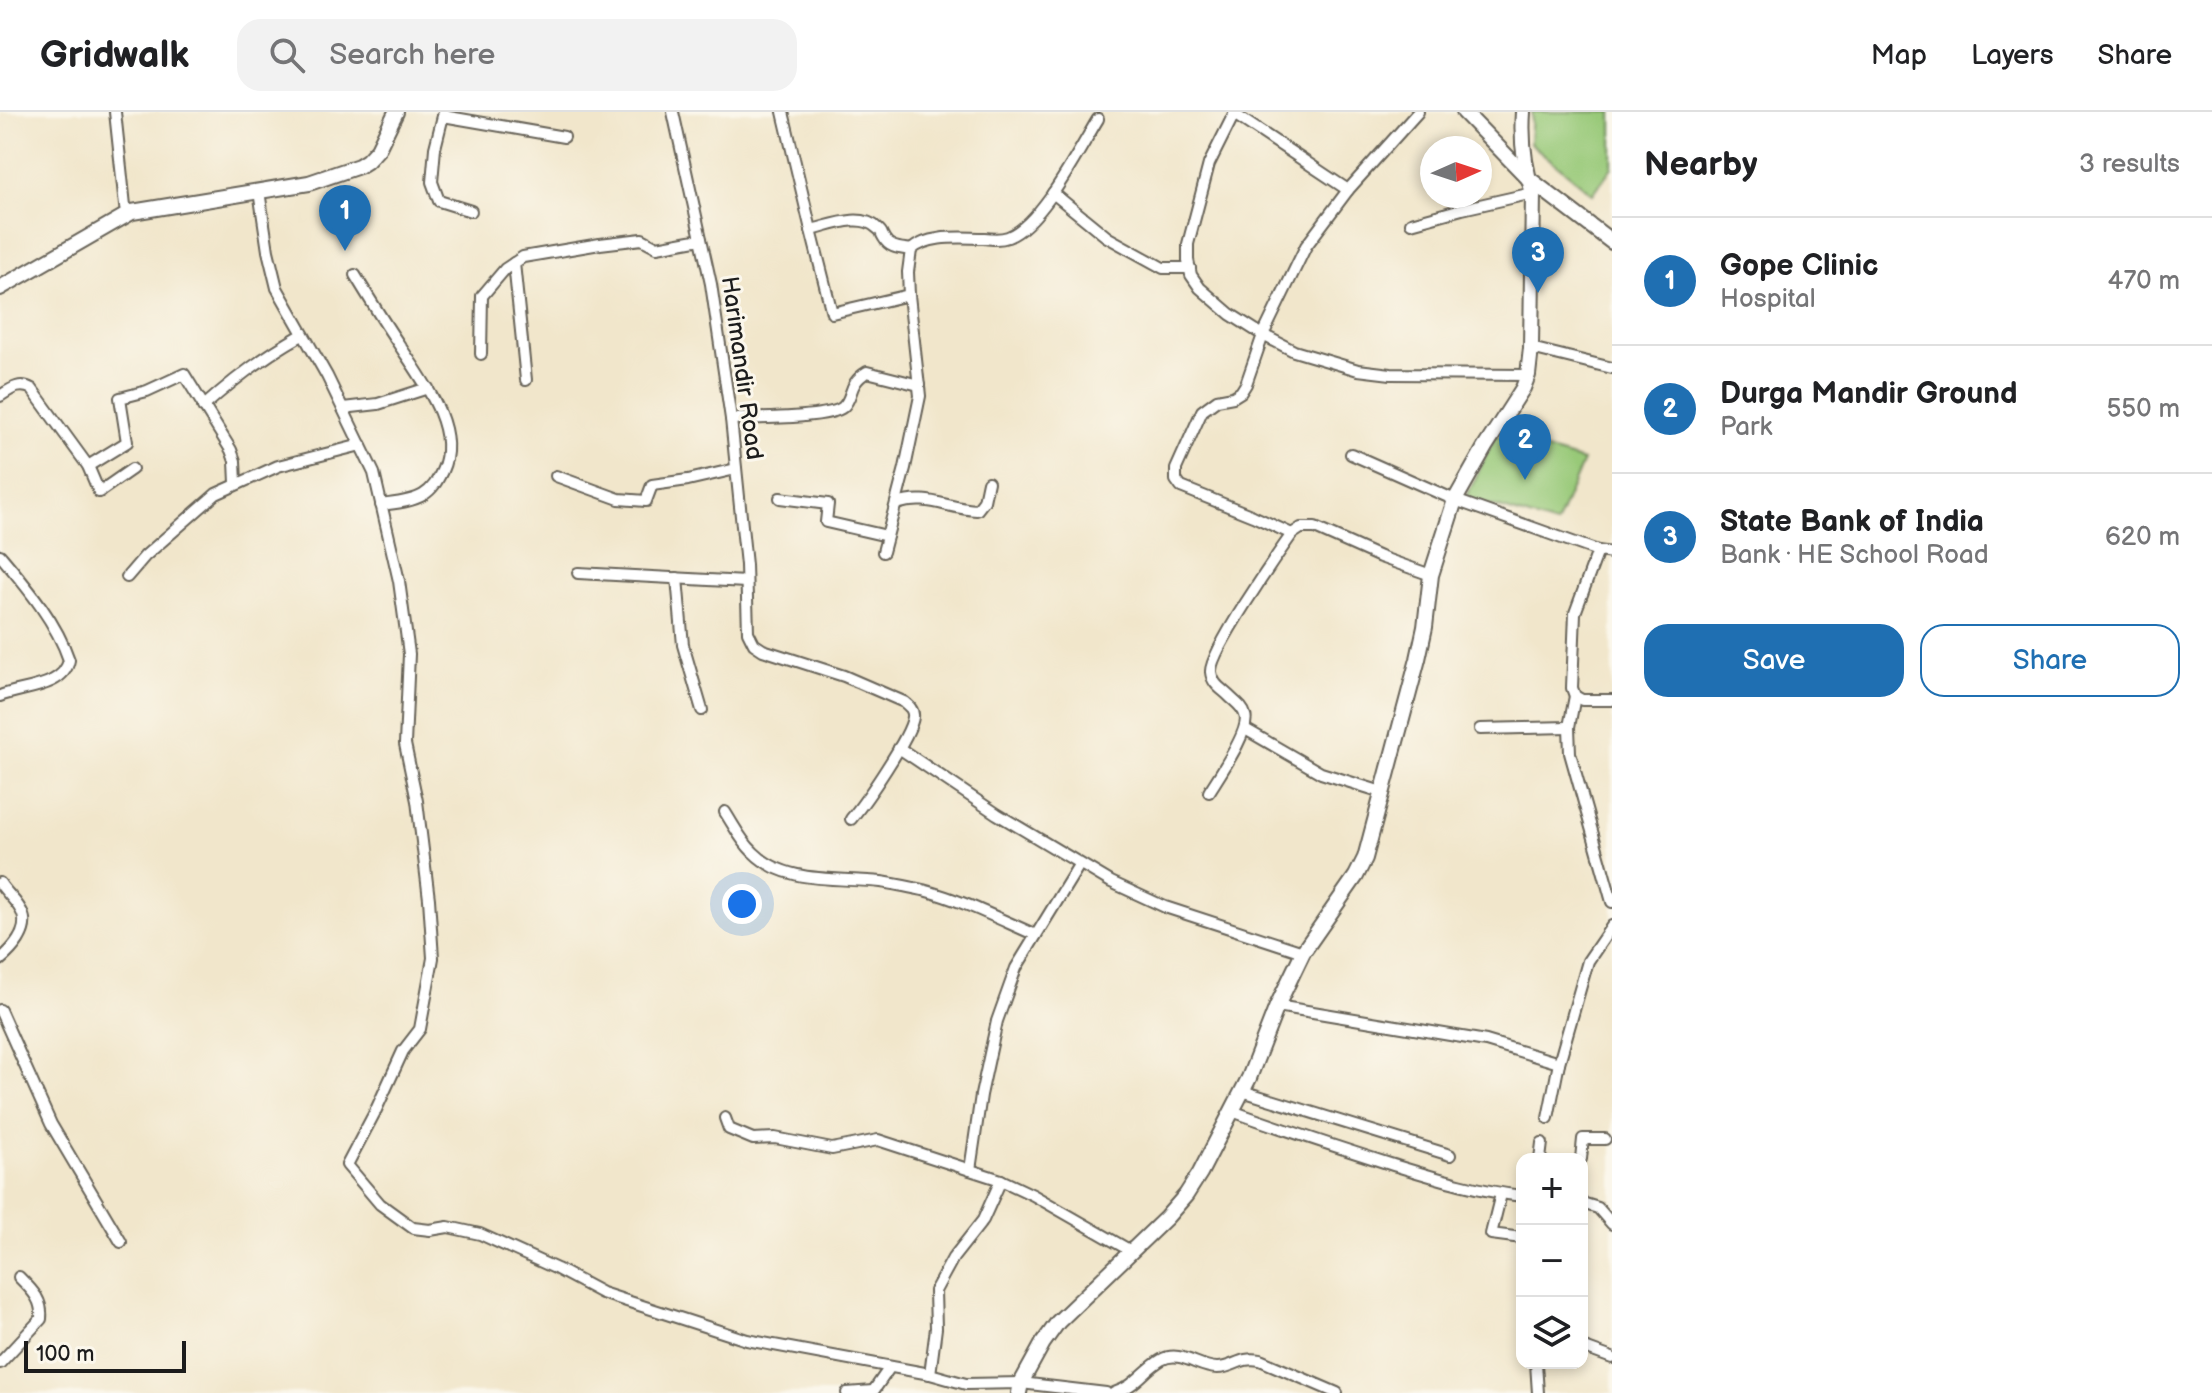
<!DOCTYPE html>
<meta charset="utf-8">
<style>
:root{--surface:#fff;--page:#f2f2f2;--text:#202124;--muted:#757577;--line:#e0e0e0;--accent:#1f6fb2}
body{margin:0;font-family:"Balsamiq Sans",sans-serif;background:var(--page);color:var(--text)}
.controls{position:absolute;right:24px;bottom:24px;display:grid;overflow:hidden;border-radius:16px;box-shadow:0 4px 12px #0003}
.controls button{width:72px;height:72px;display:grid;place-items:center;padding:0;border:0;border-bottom:2px solid var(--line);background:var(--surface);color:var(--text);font:40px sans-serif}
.compass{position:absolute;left:1420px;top:24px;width:72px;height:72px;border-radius:50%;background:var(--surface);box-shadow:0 4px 12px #0003;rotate:87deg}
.scale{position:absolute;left:24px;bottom:20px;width:162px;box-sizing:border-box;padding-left:8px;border:4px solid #1c1c1c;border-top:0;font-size:22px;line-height:28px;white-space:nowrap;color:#1c1c1c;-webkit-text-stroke:6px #fbf7ec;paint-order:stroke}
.you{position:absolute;left:742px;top:792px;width:28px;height:28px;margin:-20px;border:6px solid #fff;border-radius:50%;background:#1a73e8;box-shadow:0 0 0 12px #1a73e833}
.badge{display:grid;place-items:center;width:52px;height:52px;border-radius:50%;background:var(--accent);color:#fff;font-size:26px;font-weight:700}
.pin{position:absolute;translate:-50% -66px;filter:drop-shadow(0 2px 4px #0008)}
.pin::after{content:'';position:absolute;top:42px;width:28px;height:24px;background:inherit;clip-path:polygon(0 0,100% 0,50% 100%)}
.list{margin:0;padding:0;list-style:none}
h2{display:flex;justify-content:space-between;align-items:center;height:104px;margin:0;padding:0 32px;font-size:34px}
h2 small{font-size:26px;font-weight:400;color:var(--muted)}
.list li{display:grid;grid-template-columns:52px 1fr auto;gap:24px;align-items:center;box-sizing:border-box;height:128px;padding:0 32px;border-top:2px solid var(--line)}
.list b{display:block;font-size:30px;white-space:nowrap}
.list p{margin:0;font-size:26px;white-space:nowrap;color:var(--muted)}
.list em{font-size:26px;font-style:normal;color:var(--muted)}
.actions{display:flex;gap:16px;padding:24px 32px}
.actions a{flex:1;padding:18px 0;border:2px solid var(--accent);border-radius:24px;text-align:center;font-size:28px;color:var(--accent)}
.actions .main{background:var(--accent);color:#fff}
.icon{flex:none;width:44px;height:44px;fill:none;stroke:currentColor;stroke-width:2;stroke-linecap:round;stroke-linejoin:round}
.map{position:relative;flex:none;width:1612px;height:1281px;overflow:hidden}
header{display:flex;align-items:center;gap:48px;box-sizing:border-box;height:112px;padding:0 40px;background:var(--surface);border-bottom:2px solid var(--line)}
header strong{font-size:38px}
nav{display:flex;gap:44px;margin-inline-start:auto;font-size:28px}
.search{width:560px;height:72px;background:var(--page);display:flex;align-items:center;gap:20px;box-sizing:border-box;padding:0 28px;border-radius:24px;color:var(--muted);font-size:30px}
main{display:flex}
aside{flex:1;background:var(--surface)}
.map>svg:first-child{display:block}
.green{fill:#98c978;stroke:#5a724a;stroke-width:2}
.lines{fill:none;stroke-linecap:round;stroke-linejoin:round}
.street-casing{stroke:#676359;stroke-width:14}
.secondary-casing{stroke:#676359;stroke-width:18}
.street{stroke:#fff;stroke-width:10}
.secondary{stroke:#fff;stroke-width:14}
.labels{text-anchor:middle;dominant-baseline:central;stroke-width:6;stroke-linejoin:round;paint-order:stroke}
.street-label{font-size:24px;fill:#1c1c1c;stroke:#fbf7ec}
</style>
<header>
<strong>Gridwalk</strong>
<div class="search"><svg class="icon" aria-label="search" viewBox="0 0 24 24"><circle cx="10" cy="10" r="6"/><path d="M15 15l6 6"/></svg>Search here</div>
<nav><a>Map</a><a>Layers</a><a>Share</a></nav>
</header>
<main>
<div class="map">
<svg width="1612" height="1281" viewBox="0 0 1612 1281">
<rect width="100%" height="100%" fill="#fbf7ec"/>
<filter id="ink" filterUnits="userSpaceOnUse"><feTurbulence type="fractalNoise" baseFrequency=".0125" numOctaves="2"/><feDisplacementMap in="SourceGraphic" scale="16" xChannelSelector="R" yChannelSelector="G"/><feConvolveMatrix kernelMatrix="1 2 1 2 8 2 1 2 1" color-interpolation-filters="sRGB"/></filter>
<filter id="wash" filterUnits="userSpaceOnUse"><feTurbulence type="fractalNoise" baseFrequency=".006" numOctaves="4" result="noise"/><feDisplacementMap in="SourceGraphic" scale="32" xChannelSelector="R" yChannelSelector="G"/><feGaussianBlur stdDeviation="1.8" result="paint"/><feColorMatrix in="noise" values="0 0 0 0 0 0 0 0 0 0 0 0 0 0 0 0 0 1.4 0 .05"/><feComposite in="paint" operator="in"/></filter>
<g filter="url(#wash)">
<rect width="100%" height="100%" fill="#f1e6cb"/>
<g class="green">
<path d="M 1532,0 L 1612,0 L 1612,55 L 1593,82 L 1530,31 Z"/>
<path d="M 1496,323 L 1583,349 L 1556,413 L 1466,386 Z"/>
</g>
</g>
<g filter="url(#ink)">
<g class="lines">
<g class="street-casing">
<g id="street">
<path d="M 115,0 L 126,103"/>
<path d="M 444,0 L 435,36 L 432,70 L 439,89 L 471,99"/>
<path d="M 673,0 L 711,172 L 731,307 L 746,453 L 748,520 L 754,532 L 763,538 L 844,564 L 904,590 C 909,594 914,598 913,605 C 911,624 865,690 851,707"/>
<path d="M 783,0 L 811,118 L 832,201 L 909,183 L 920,284 L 905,356 L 883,440"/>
<path d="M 1235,0 L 1209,52 L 1188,132 L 1188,148 L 1191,163 L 1200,176 L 1230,202 L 1263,223 L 1294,239 L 1358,258 L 1391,262 L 1528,263"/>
<path d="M 1234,2 L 1348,78"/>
<path d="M 443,4 L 564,25"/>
<path d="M 259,79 L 268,139 L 277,176 L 327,264 L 374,361 L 399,469 L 409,542 L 405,632 L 417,689 L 429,787 L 433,846 L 420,917 L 403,939 L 375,1000 L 347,1053 L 380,1092 L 413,1116 L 430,1118 L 448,1115 L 480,1122 L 557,1157 L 602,1181 L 747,1228 L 930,1262 L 966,1272 L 1021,1271 L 1106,1281"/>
<path d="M 1053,81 L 1107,125 L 1163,156 L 1190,156"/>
<path d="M 1411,111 L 1462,97 L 1533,81"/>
<path d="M 811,118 C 830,114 861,100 877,116 C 884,122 879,118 884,126 C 890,137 901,136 911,138"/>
<path d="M 514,151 L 526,268"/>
<path d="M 355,163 C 369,186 383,209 398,231 C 420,265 462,316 442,359 C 437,369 433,377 423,383 C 411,390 395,391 381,393"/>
<path d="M 909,183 L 908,160 L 911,138 C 929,122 961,126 984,126 C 992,127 1000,128 1008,125 C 1042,112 1079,38 1098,7"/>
<path d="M 1531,236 L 1612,256"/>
<path d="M 481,242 L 482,184 L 505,157 L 523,145 L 600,132 L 642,127 L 657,135 L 701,127"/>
<path d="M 0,284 C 11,277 20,270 32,277 L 88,354 L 99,380 L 132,357"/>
<path d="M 203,295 C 235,266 264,244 302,223"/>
<path d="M 343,296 L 378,292 L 428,276"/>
<path d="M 731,307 C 752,306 829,307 843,295 C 854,285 847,272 867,260 L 919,273"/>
<path d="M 1351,342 L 1455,388 L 1598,439 L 1612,441"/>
<path d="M 88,354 L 127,330 L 120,286 L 147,279 L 184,262 L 231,338 L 235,349 L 236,371"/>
<path d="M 556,364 L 619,387 L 646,389 L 652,373 L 688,368 L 736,357"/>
<path d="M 780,386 L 828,392 L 826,410 L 887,424"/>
<path d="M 896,392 C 928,382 945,396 977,398 L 984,389 L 988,370"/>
<path d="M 1292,422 L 1253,404 L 1181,375 L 1176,368 L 1176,357 L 1202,299 L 1217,288 L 1233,285 L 1241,280 L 1246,272 L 1263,223 L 1306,134 L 1348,78 L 1418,0"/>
<path d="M 1598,439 L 1575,501 L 1572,576 L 1575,584 L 1582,588 L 1612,588"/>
<path d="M 0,443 C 26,474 56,509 69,548 C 64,576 21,575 0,584"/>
<path d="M 578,461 L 746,470"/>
<path d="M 127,465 L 145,444 L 216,382 L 278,354 L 361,333"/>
<path d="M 677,466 L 683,533 L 702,598"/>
<path d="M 1575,584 L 1569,615 L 1570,641 L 1612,790"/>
<path d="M 1245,617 L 1321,661 L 1382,680"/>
<path d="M 1480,617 L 1569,615"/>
<path d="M 899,636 L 997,702 L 1111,770 L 1165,795 L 1303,840"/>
<path d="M 1209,680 C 1218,665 1251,618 1245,603 C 1243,595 1235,590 1229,584 C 1222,577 1212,572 1211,560 C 1209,541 1277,443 1292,422 L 1301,416 L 1315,416 L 1380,445 L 1431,463"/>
<path d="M 725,700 C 734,714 741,729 753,740 C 785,773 839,765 881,770 C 895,772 909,775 923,778 C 962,788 999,807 1036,823"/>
<path d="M 0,771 C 6,781 20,792 23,803 C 29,820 12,838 0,848"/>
<path d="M 1277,894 L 1486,929 L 1559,951"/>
<path d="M 0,898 L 51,1012 L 121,1130"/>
<path d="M 1242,979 L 1450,1043"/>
<path d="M 1232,999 C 1284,1018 1337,1035 1390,1052 C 1433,1065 1477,1079 1522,1084"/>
<path d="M 725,1006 L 729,1017 L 753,1027 L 775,1026 L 832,1037 L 878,1028 L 1001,1068 L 1033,1083 L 1131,1139"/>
<path d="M 1548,1006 L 1559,951 L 1588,849 L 1612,814"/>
<path d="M 1540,1047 L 1542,1031"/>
<path d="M 1581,1047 L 1583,1027 L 1605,1027"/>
<path d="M 970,1058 L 981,983 L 997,909 L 1016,856 L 1079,753"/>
<path d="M 1501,1082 L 1491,1122 L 1522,1126"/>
<path d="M 1582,1091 L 1598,1096 L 1612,1112"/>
<path d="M 1582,1235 L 1612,1246"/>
<path d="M 0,1251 L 41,1207 C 43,1188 32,1178 19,1165"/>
<path d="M 1536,1251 L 1538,1281"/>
<path d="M 930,1262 L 936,1216 L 935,1179 L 953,1146 L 983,1108 L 1001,1068"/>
<path d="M 847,1281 L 873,1279"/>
<path d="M 872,1281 L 890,1255"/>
<path d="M 1114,1281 C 1135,1275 1144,1258 1161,1248 C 1180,1237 1198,1256 1217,1256 C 1234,1256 1240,1244 1260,1248 L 1337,1281"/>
</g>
</g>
<g class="secondary-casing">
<g id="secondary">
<path d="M 1464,0 L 1528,66 L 1612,130"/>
<path d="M 0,176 L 132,100 L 309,71 L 359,54 L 367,49 L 378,37 L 396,0"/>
<path d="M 1019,1281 L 1021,1271 L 1043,1231 L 1058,1210 L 1166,1106 L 1186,1083 L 1200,1061 L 1249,966 L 1277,894 L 1303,840 L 1356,764 L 1365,746 L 1418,547 L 1425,515 L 1431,463 L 1455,388 L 1485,335 L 1523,276 L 1528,263 L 1531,236 L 1533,81 C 1524,54 1521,28 1523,0"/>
</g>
</g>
<use href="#street" class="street"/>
<use href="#secondary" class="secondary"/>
</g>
</g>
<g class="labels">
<g class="street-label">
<text transform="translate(742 256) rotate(82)">Harimandir Road</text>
</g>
</g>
</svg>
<div class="controls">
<button>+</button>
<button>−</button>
<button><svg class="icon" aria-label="layers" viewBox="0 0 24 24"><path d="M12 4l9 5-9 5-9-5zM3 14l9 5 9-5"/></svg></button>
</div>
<svg class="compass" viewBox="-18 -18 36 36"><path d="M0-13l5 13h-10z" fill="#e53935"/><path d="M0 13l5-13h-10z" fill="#757577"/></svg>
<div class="scale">100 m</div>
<div class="you"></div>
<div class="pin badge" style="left:345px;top:139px">1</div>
<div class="pin badge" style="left:1525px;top:368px">2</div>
<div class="pin badge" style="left:1538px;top:181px">3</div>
</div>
<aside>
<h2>Nearby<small>3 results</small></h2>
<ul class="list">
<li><span class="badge">1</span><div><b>Gope Clinic</b><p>Hospital</p></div><em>470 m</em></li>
<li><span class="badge">2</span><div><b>Durga Mandir Ground</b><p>Park</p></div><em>550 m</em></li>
<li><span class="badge">3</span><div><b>State Bank of India</b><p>Bank · HE School Road</p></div><em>620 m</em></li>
</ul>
<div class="actions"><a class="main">Save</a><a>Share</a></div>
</aside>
</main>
